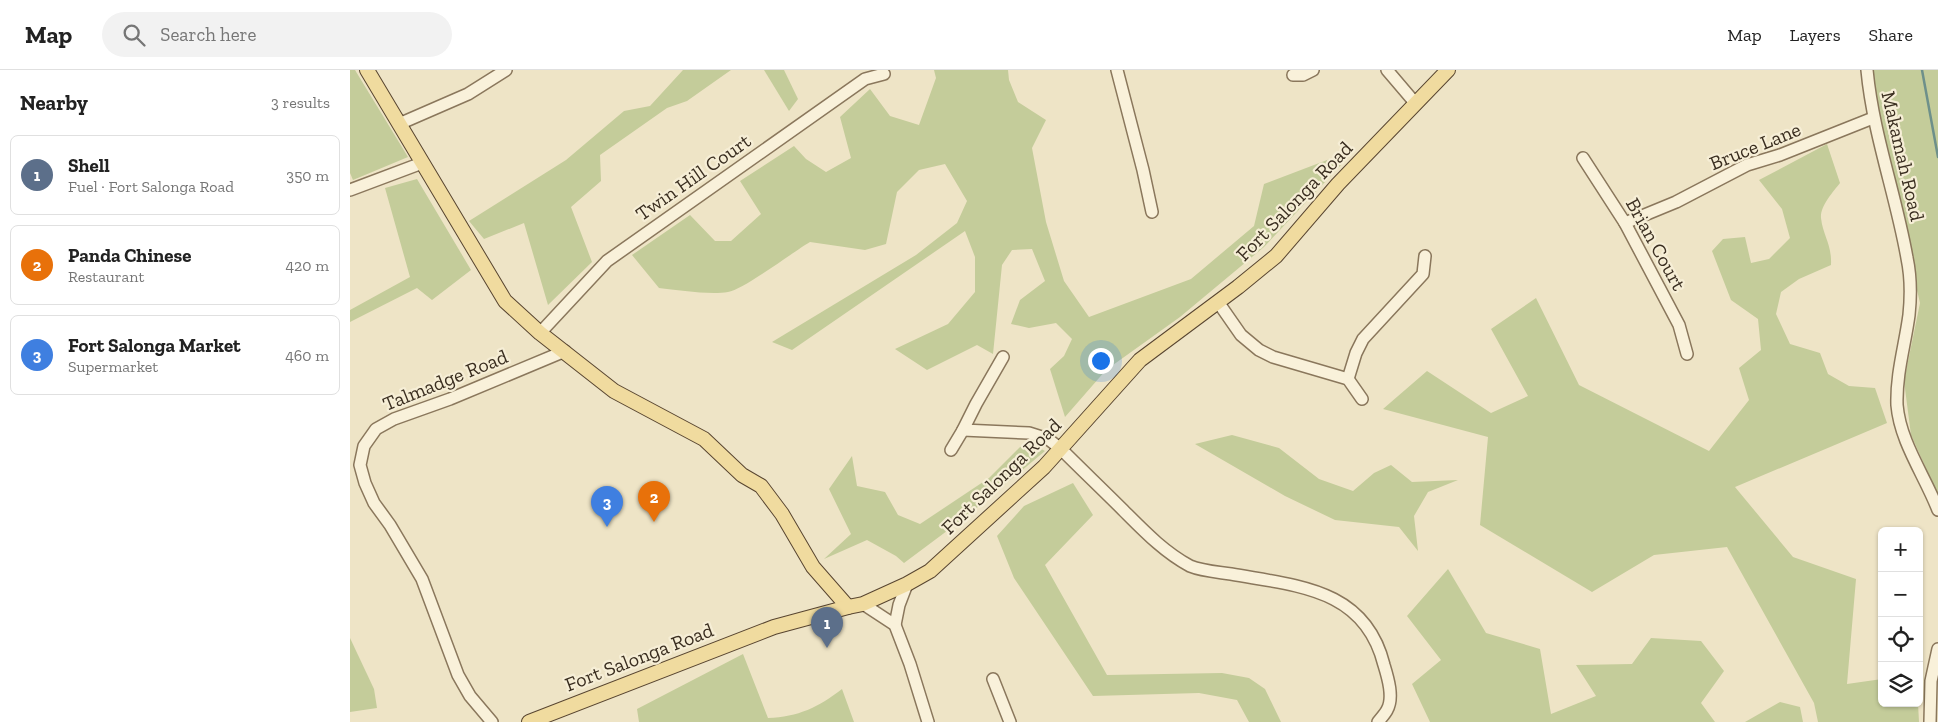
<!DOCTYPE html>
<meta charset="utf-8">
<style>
:root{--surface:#fff;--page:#f2f2f2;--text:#222;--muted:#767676;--line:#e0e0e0;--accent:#d93025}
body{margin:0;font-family:"Zilla Slab",serif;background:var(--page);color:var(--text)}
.controls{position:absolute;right:15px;bottom:15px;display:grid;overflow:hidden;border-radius:8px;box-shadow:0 1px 4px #0004}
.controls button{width:45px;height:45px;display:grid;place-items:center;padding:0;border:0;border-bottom:1px solid var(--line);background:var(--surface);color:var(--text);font:25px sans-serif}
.you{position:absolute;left:750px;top:290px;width:18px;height:18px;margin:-12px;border:4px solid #fff;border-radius:50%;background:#1a73e8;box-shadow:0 0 0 8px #1a73e833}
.badge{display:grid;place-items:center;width:32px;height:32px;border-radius:50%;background:var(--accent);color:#fff;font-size:16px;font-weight:700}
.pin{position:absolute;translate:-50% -41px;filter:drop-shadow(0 1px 2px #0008)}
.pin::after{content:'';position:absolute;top:26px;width:18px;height:15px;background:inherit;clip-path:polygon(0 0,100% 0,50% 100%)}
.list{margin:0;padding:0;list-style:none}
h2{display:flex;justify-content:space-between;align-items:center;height:65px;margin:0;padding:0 20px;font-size:21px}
h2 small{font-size:16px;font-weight:400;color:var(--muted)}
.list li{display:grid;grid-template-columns:32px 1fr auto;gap:15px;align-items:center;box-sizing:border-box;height:80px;margin:0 10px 10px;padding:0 10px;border:1px solid var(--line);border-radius:8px}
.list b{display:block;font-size:19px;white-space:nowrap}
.list p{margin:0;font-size:16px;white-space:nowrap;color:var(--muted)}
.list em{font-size:16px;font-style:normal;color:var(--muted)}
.icon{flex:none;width:28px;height:28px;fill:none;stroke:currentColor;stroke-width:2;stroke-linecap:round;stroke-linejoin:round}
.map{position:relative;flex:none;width:1588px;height:652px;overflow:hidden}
header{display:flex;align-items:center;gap:30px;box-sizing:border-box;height:70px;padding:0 25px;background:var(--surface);border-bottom:1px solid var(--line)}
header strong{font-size:24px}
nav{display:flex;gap:28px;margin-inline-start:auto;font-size:18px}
.search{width:350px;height:45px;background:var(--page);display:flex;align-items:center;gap:12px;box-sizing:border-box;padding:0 18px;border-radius:28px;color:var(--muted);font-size:19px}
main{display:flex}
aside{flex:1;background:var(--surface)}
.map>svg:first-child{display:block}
.green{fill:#c4cc9a}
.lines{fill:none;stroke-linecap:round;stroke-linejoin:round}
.stream{stroke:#6e908a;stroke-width:2.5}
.minor-casing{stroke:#8a775c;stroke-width:14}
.major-casing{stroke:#584530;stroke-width:16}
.minor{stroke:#f9f1da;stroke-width:11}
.major{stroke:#f0db9f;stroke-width:14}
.labels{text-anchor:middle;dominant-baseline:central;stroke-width:4.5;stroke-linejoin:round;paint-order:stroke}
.street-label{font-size:20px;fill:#3a2e20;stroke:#f6eed6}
</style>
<header>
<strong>Map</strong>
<div class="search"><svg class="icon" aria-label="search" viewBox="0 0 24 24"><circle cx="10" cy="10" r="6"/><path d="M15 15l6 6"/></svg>Search here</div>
<nav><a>Map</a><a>Layers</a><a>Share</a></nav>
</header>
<main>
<aside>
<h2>Nearby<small>3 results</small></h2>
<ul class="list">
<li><span class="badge" style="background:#5c6f8a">1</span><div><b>Shell</b><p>Fuel · Fort Salonga Road</p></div><em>350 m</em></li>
<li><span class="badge" style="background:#e8710a">2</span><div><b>Panda Chinese</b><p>Restaurant</p></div><em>420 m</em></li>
<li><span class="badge" style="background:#3f7fe0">3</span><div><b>Fort Salonga Market</b><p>Supermarket</p></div><em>460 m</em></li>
</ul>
</aside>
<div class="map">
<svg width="1588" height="652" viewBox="0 0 1588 652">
<rect width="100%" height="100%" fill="#eee4c6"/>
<g class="green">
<path d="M 0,0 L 5,0 L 58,87 L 3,110 L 0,103 Z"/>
<path d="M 333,0 L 381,0 L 337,31 L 317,38 L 250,85 L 251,111 L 221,137 L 242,192 L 198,235 L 174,153 L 134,169 L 119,151 L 216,90 L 274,41 L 300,36 Z"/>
<path d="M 414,0 L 434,0 L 448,29 L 439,41 Z"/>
<path d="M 584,0 L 658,0 L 659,10 L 668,32 L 696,50 L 682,78 L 696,152 L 714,211 L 739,247 L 841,209 L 904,156 L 914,114 L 1006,79 L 914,177 L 830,247 L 756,300 L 715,347 L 700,299 L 714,286 L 722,269 L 706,253 L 679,258 L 661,254 L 670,230 L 695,211 L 682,179 L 662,180 L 652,195 L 643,284 L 627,275 L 577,300 L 545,279 L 598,254 L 625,222 L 625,187 L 615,161 L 442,280 L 422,272 L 566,185 L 607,153 L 617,131 L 595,94 L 569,100 L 547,122 L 536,174 L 515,180 L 460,172 C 443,182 393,220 378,222 C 359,225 328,220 309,218 L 282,185 L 340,145 L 365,171 L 381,171 L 411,144 L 390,111 L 444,76 L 456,89 L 476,102 L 501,88 L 490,47 L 520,19 L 540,46 L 569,55 L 586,8 Z"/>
<path d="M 1522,0 L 1588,0 L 1588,425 L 1561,365 L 1554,311 L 1570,233 L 1532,68 Z"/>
<path d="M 1477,74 L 1490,113 C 1483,122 1470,136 1471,148 C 1473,166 1482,174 1481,195 L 1449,209 L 1431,222 L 1426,244 L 1440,274 L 1470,283 L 1478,304 L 1499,316 L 1525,318 L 1537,353 L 1385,417 L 1443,487 L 1506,509 L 1497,614 L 1532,609 L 1532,633 L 1568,633 L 1569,652 L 1468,652 L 1464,633 L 1377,477 L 1304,485 L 1242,522 L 1130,455 L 1138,367 L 1033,339 L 1077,301 L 1141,343 L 1178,326 L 1141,259 L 1186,228 L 1229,315 L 1359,381 L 1399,330 L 1389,298 L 1411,280 L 1408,249 L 1381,230 L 1362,181 L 1373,169 L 1395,167 L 1401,193 L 1419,189 L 1440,168 L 1432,139 L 1409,110 Z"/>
<path d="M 67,109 L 121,200 L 82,230 L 67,218 L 0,252 L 0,240 L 60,207 L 35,118 Z"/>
<path d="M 882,365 L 929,378 L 969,409 L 1003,421 L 1024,403 L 1041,395 L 1062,412 L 1108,410 L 1078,422 L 1064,446 L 1068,481 L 1049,457 L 985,450 L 935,426 L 845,374 Z"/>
<path d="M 676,371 L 695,381 L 617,446 L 554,493 L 546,486 L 517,470 L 474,489 L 501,464 L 479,419 L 502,386 L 507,416 L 535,422 L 548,445 L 570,454 L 639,408 Z"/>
<path d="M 723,413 L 743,445 L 695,495 L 757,605 L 872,603 L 899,608 L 915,619 L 931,652 L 899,652 L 887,630 L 849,623 L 743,626 L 664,508 L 647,466 L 674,436 Z"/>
<path d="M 1098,499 L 1136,563 L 1190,579 L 1201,644 L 1246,626 L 1226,595 L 1282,594 L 1301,568 L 1351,571 L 1374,601 L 1351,633 L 1365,652 L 1080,652 L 1062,614 L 1091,590 L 1057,546 Z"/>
<path d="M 0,568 L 24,619 L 27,638 L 0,642 Z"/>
<path d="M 393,584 L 418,648 C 448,647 469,637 492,619 L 504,652 L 289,652 L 287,639 Z"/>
<path d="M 1430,632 L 1450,637 L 1453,652 L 1395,652 Z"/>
</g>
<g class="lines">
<path class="stream" d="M 1572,0 L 1588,87"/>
<g class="minor-casing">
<g id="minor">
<path d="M 767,0 L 793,100 L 802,142"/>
<path d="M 1037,0 L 1066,34"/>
<path d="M 1517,0 C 1523,64 1546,125 1557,188 C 1561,207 1561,226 1559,245 C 1555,275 1546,304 1547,335 C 1550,372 1575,406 1588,440"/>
<path d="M 943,5 L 953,5 L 963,0"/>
<path d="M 49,54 L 118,24 L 156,0"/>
<path d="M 1233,88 L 1275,153 L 1329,255 L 1337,284"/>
<path d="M 0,120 L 72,93"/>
<path d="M 1275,153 L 1326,132 L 1397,95 L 1430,85 L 1523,48"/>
<path d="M 868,232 L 891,265 L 909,280 L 923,287 L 998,309 L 1012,329"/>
<path d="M 190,263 L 257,191 L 515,9 L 534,4"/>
<path d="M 653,287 L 626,334 L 613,360 L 679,363 L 698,369 L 711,379 C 732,400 753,420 773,440 C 794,461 814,482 840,496 C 852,501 868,502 881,504 C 947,516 1015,518 1034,595 C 1038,608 1044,628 1037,640 C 1035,644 1031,648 1028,652"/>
<path d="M 998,309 L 1006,283 L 1013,269 L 1073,204 L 1075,186"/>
<path d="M 601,380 L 613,360"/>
<path d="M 513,534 L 545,555 L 560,594 L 578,652"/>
<path d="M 545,555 L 549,535 L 557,514"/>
<path d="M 643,609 L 660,652"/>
<path d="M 142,652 L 120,626 L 108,605 L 72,509 L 40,455 L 24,433 L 15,413 L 10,395 L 14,376 L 26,359 L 44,349 L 100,329 L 215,281"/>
<path d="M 1580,652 L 1581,611 L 1588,579"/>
</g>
</g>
<g class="major-casing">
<g id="major">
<path d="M 17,0 L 155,231 L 190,263 L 264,321 L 354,369 L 392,405 L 411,416 L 432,444 L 463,497 L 498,537"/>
<path d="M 179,652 L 424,557 L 498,537 L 513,534 L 557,514 L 580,501 L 694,397 L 790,290 L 888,217 L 926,186 L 988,114 L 1098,0"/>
</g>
</g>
<use href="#minor" class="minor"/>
<use href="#major" class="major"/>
</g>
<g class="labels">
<g class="street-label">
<text transform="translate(1405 76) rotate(-22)">Bruce Lane</text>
<text transform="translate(1553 86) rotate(77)">Makamah Road</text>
<text transform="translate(343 107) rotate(-35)">Twin Hill Court</text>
<text transform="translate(944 131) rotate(-46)">Fort Salonga Road</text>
<text transform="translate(1306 174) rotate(61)">Brian Court</text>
<text transform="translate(95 310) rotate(-22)">Talmadge Road</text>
<text transform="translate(651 406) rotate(-44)">Fort Salonga Road</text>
<text transform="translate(289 587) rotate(-21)">Fort Salonga Road</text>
</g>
</g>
</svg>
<div class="controls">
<button>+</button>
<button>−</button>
<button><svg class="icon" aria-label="locate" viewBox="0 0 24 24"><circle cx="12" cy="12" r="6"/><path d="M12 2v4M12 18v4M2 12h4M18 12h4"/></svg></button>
<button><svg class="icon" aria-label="layers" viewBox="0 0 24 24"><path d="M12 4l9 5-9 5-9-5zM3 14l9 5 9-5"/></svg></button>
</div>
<div class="you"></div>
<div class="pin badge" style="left:477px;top:578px;background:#5c6f8a">1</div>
<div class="pin badge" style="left:304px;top:452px;background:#e8710a">2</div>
<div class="pin badge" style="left:257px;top:457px;background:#3f7fe0">3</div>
</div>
</main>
